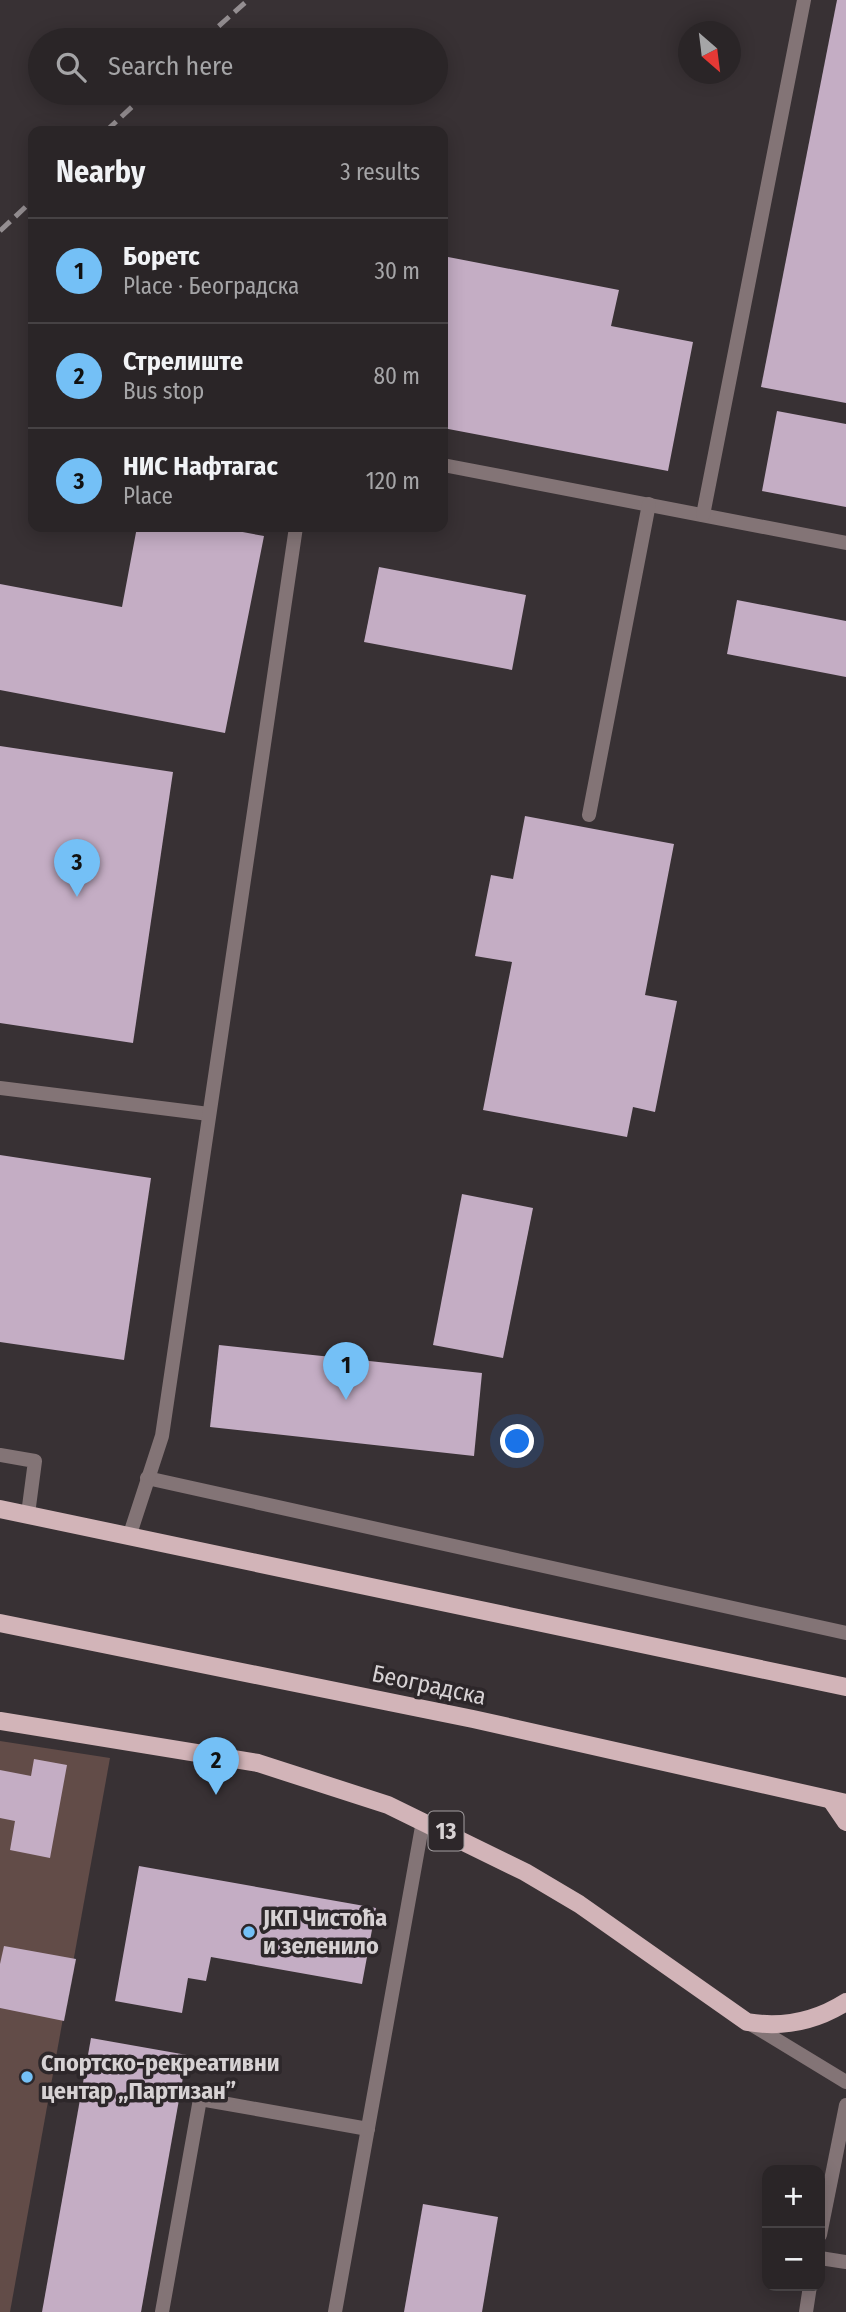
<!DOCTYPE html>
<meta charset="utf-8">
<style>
:root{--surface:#2a2527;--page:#363133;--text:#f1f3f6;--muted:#a5a5a7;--line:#464244;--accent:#74c0f6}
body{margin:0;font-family:"Fira Sans Condensed",sans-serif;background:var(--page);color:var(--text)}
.controls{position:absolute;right:21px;bottom:21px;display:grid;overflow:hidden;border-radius:14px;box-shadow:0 4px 18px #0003}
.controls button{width:63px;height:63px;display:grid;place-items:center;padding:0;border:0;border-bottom:2px solid var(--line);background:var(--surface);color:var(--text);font:35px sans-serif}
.compass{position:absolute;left:678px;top:21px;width:63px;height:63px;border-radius:50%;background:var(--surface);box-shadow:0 4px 18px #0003;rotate:152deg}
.you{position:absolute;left:518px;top:1442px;width:24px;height:24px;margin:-18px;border:5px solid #fff;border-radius:50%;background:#1a73e8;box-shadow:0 0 0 10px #1a73e833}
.badge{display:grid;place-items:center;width:46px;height:46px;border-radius:50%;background:var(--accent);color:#111;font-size:23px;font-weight:700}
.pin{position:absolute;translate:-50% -58px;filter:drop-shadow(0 2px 4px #0008)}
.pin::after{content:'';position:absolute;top:37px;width:24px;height:21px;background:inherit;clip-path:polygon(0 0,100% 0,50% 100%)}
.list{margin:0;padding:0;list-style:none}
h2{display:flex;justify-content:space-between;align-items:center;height:91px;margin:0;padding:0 28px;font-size:30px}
h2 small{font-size:23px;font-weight:400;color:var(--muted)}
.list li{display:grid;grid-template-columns:46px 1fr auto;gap:21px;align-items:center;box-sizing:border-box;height:105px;padding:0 28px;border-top:2px solid var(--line)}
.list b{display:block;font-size:26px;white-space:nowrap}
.list p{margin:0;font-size:23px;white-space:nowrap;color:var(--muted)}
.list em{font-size:23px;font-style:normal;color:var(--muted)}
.icon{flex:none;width:38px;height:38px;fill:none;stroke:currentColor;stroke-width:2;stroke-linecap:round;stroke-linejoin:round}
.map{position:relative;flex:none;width:846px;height:2312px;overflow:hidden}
.search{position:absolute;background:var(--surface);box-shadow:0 4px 18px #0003;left:28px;top:28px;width:420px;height:77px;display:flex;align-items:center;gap:18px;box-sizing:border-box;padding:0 24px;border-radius:38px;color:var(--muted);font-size:26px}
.panel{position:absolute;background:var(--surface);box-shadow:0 4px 18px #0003;left:28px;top:126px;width:420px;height:406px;border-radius:14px}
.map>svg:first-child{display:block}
.green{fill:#624c48}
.building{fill:#c4adc4}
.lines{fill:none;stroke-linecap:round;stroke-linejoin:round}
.lane{stroke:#837476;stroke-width:14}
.street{stroke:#837476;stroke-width:14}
.primary{stroke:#d2b4b8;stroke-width:18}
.rail{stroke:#948e91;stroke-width:5;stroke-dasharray:14 7;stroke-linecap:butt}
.poi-dot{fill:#74c0f6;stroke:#2d272a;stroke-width:2.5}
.labels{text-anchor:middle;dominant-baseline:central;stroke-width:7;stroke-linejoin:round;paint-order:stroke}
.shield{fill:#2d272a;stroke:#a49fa1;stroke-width:2}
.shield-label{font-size:23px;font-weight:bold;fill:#d7d2d4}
.street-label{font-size:24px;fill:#d7d2d4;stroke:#2d272a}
.poi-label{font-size:24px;font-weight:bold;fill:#d7d2d4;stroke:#2d272a;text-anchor:start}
</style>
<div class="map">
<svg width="846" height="2312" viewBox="0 0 846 2312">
<rect width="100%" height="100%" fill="#383134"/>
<path class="green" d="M 0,1741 L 110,1758 L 10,2312 L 0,2312 Z"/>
<g class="building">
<path d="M 837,0 L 846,0 L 846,403 L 761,387 Z"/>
<path d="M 443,256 L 619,290 L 611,326 L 693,342 L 668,471 L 443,428 Z"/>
<path d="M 777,411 L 846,424 L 846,507 L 762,491 Z"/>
<path d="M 137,527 L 216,527 L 264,536 L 225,733 L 0,690 L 0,584 L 122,607 Z"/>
<path d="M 379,567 L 526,595 L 512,670 L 364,642 Z"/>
<path d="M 737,600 L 846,621 L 846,677 L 727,654 Z"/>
<path d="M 0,746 L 173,772 L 133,1043 L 0,1023 Z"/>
<path d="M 525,816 L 674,844 L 645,995 L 677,1001 L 655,1112 L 633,1107 L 627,1137 L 483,1110 L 512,962 L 475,956 L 491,875 L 513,879 Z"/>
<path d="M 0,1155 L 151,1178 L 124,1360 L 0,1342 Z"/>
<path d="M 462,1194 L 533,1208 L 503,1358 L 433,1345 Z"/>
<path d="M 219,1345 L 482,1373 L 474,1456 L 210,1427 Z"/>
<path d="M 34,1759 L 67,1765 L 50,1858 L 10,1850 L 15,1821 L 0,1818 L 0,1770 L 31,1776 Z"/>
<path d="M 139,1866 L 376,1908 L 362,1984 L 211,1957 L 206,1981 L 188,1978 L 182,2013 L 115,2001 Z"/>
<path d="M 4,1946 L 76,1959 L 64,2021 L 0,2008 L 0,1964 Z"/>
<path d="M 91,2038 L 187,2055 L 141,2312 L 42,2312 Z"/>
<path d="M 423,2204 L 498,2217 L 482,2312 L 404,2312 Z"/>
</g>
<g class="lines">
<g class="lane">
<path d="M 443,465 L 846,543"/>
<path d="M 703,515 L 804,0"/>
<path d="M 589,815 L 649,504"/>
<path d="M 0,1088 L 209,1114"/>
<path d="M 0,1455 L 35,1461 L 28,1514"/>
<path d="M 147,1478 L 846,1633"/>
<path d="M 130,1534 L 162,1436 L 296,527"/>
<path d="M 820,2258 L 846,2262"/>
<path d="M 162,2312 L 200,2099 L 368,2129"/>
<path d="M 335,2312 L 423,1821"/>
</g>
<g class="street">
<path d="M 749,2023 L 846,2082"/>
<path d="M 820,2235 L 846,2105"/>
<path d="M 806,2312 L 810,2286"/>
</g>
<g class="primary">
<path d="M 0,1509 L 846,1687"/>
<path d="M 0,1623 L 473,1719 L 846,1803"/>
<path d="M 0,1721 L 258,1763 L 388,1805 L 525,1872 L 579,1904 L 747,2022 C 782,2028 816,2021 846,2002"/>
<path d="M 831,1800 L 846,1822"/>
</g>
<g class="rail">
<path d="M 203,40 L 248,0"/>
<path d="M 106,131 L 147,93"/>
<path d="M 0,231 L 33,200"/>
</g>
</g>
<g class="poi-dot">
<circle cx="249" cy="1932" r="7"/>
<circle cx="27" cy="2077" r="7"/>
</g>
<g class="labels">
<rect class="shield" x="428.5" y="1811.5" width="35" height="39" rx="5"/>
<g class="shield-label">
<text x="446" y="1831">13</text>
</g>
<g class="street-label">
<text transform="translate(429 1685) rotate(12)">Београдска</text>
</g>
<g class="poi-label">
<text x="263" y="1918">ЈКП Чистоћа<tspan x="263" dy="28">и зеленило</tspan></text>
<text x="41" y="2063">Спортско-рекреативни<tspan x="41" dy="28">центар „Партизан”</tspan></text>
</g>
</g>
</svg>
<div class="controls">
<button>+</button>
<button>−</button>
</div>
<svg class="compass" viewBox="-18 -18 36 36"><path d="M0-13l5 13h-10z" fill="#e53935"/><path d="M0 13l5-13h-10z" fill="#a5a5a7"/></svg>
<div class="you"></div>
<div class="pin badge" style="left:346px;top:1400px">1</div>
<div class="pin badge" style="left:216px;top:1795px">2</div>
<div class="pin badge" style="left:77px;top:897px">3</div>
<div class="search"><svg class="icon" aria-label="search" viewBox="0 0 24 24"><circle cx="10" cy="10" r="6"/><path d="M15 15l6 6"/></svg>Search here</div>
<section class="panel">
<h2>Nearby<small>3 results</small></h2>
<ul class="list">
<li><span class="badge">1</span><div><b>Боретс</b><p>Place · Београдска</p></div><em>30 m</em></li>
<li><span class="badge">2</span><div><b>Стрелиште</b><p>Bus stop</p></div><em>80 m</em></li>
<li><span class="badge">3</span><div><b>НИС Нафтагас</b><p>Place</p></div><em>120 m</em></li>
</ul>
</section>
</div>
